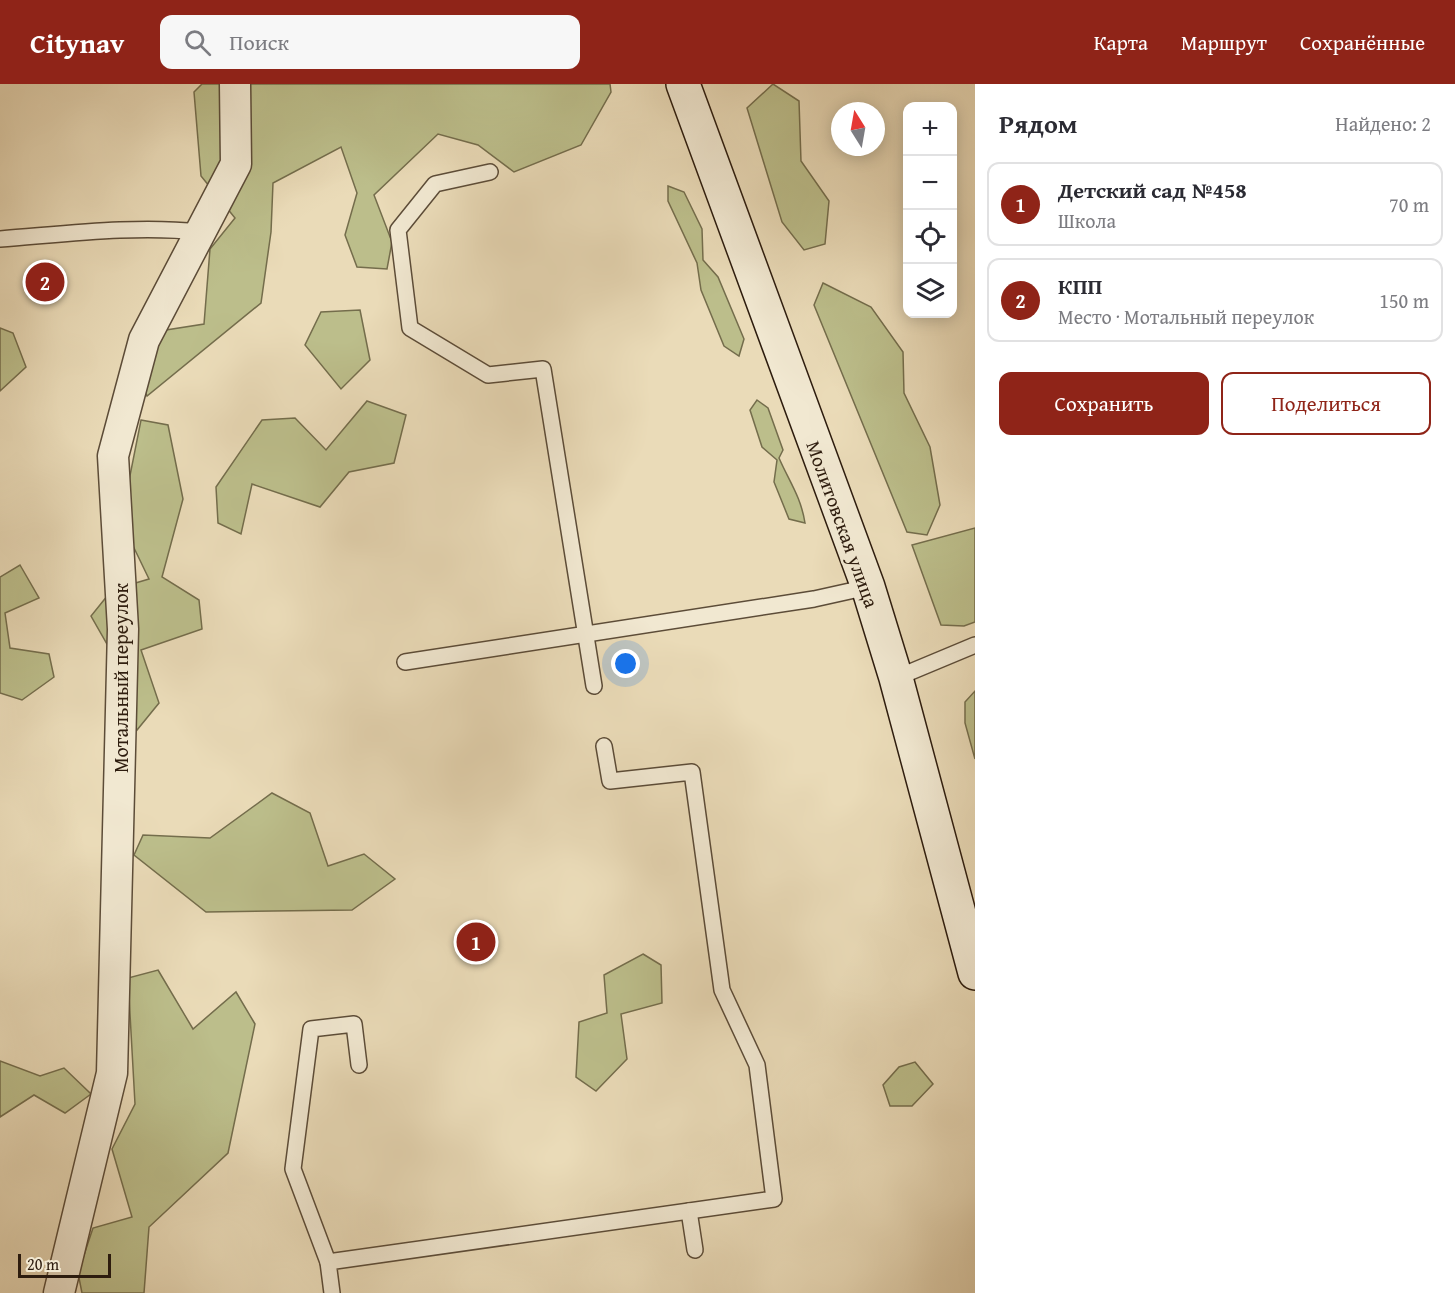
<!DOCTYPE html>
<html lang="ru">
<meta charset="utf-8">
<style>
:root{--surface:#fff;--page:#f7f7f7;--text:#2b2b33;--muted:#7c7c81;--line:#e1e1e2;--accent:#8f2418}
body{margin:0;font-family:"Gentium Book Plus",serif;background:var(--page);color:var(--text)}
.controls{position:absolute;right:18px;top:18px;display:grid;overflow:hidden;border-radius:12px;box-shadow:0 3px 15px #0003}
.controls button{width:54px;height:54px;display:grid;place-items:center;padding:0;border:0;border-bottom:2px solid var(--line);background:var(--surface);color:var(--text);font:30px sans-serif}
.compass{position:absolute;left:831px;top:18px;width:54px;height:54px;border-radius:50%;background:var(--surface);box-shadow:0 3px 15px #0003;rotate:349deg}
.scale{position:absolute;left:18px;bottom:15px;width:93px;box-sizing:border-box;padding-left:6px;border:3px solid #2d1c0e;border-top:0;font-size:16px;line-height:21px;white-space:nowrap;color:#2d1c0e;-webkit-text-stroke:4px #f1e8d1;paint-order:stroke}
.you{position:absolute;left:626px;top:580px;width:21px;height:21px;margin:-15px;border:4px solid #fff;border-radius:50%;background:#1a73e8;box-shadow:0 0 0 9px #1a73e833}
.badge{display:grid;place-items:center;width:39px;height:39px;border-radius:50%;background:var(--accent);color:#fff;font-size:20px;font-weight:700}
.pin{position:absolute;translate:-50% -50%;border:3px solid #fff;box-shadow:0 2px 6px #0006}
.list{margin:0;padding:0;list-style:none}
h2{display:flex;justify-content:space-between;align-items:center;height:78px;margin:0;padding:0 24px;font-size:26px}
h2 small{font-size:20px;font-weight:400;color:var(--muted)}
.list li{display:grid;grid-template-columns:39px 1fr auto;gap:18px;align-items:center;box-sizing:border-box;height:84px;margin:0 12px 12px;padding:0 12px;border:2px solid var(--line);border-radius:12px}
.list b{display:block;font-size:22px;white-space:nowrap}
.list p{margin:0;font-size:20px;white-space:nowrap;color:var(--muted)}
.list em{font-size:20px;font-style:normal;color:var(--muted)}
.actions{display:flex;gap:12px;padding:18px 24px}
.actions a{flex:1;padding:14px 0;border:2px solid var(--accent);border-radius:12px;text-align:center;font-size:21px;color:var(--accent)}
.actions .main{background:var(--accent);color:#fff}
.icon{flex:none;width:33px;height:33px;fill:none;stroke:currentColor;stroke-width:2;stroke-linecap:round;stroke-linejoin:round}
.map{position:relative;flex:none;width:975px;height:1209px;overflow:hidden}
header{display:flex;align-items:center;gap:36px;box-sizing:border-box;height:84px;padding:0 30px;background:var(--accent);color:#fff}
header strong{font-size:28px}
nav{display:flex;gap:33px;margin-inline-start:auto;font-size:21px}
.search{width:420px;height:54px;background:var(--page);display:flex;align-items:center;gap:15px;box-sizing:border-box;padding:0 21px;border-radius:12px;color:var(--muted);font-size:22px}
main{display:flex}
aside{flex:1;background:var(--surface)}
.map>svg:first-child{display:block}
.green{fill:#bcbe8b;stroke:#746d4c;stroke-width:1.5}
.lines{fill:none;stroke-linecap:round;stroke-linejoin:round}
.lane-casing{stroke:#5c4c38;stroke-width:18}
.street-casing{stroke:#5c4c38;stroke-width:33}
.secondary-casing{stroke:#2d1c0e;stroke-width:36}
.lane{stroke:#f1e8d1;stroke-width:15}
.street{stroke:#f1e8d1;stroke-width:30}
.secondary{stroke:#f1e8d1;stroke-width:33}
.labels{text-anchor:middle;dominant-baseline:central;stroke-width:5;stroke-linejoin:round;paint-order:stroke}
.street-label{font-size:20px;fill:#2d1c0e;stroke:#f1e8d1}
</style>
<header>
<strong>Citynav</strong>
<div class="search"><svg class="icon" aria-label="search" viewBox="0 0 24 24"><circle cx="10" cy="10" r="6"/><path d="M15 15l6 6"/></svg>Поиск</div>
<nav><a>Карта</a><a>Маршрут</a><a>Сохранённые</a></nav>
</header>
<main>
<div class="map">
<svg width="975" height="1209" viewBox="0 0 975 1209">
<rect width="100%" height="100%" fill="#eadbb8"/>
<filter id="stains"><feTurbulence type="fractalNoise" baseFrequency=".00333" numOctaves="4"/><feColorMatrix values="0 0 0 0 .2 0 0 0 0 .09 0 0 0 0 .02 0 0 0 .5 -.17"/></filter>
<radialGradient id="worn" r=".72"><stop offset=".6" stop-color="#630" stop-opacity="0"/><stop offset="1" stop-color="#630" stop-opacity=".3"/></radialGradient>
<g class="green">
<path d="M 202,0 L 610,0 L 611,8 L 581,61 L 514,88 L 478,61 L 438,50 L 374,111 L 392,158 L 387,185 L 357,183 L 345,151 L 357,109 L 341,63 L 273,99 L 271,148 L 261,219 L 147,312 L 130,274 L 166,246 L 204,240 L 210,165 L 235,134 L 201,92 L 194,8 Z"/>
<path d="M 773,0 L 799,17 L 801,77 L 829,117 L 825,160 L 804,166 L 782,138 L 747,24 Z"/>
<path d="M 668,102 L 684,108 L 702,145 L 703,176 L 718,193 L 744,255 L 739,272 L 724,262 L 701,206 L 697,179 L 668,117 Z"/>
<path d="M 823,199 L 871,223 L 903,268 L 904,309 L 930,363 L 940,421 L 927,451 L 907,448 L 814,221 Z"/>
<path d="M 360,226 L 370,276 L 341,305 L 305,261 L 321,228 Z"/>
<path d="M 0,244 L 13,249 L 26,283 L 0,307 Z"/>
<path d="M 757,316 L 768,324 L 783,366 L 779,374 C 789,397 801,413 805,439 L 789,435 L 774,398 L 777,376 L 762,363 L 750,326 Z"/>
<path d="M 367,317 L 406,331 L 394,379 L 349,388 L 320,423 L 252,400 L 241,450 L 218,439 L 216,403 L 262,336 L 295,334 L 326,366 Z"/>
<path d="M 141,336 L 168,341 L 183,415 L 162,493 L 199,516 L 202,545 L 141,566 L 159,619 L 137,646 L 108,615 L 112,569 L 91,532 L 112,506 L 149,495 L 121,437 Z"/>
<path d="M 975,444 L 975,538 L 964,542 L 941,541 L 912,461 Z"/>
<path d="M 20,481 L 39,514 L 5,529 L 10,564 L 49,570 L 54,593 L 22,616 L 0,609 L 0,493 Z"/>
<path d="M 975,607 L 975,675 L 965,639 L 965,618 Z"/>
<path d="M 272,709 L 310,729 L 328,782 L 364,770 L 395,795 L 352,826 L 206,828 L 134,771 L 143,751 L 210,754 Z"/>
<path d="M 643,870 L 661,881 L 662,919 L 621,930 L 627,975 L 596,1007 L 576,993 L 579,938 L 607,929 L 604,891 Z"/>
<path d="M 158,886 L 193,945 L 236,908 L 255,940 L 228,1069 L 149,1143 L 144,1209 L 82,1209 L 78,1189 L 93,1144 L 132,1133 L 112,1065 L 135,1020 L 128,894 Z"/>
<path d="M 0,977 L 40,992 L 64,984 L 91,1010 L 65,1029 L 34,1011 L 0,1033 Z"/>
<path d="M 915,978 L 933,1000 L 912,1022 L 890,1022 L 883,1001 L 899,983 Z"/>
</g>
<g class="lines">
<g class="lane-casing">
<g id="lane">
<path d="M 490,88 L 435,100 L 398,146 L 410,244 L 488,291 L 543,285 L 594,602"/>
<path d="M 0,155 C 66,150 135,141 200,148"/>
<path d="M 405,578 L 814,515 L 868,503"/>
<path d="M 896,594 L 975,561"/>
<path d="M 689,1127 L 695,1166"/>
<path d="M 328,1178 L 293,1085 L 311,945 L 354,940 L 359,981"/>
<path d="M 332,1209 L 328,1178 L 774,1115 L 757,981 L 722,906 L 692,688 L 610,697 L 604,662"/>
</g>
</g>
<g class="street-casing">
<path id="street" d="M 59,1209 L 112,989 L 123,545 L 113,372 L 144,256 L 236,80 L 235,0"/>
</g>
<g class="secondary-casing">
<path id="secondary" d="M 683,0 L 868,503 L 896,594 L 975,889"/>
</g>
<use href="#lane" class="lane"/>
<use href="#street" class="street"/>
<use href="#secondary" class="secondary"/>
</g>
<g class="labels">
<g class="street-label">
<text transform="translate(843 440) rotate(70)">Молитовская улица</text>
<text transform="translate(120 594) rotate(-90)">Мотальный переулок</text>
</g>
</g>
<rect width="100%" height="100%" filter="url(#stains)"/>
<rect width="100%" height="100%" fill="url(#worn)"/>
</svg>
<div class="controls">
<button>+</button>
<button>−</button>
<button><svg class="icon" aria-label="locate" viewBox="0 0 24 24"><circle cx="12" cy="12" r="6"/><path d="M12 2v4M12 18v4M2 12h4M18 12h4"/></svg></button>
<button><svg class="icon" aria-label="layers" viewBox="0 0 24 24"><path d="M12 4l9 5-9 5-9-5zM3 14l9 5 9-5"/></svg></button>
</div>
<svg class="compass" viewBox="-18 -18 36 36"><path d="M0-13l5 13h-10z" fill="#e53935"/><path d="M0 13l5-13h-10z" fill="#7c7c81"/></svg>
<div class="scale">20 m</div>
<div class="you"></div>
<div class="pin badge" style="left:476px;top:858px">1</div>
<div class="pin badge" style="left:45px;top:198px">2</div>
</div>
<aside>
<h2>Рядом<small>Найдено: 2</small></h2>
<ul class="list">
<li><span class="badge">1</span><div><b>Детский сад №458</b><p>Школа</p></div><em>70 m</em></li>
<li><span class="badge">2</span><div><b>КПП</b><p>Место · Мотальный переулок</p></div><em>150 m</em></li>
</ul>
<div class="actions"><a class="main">Сохранить</a><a>Поделиться</a></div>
</aside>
</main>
